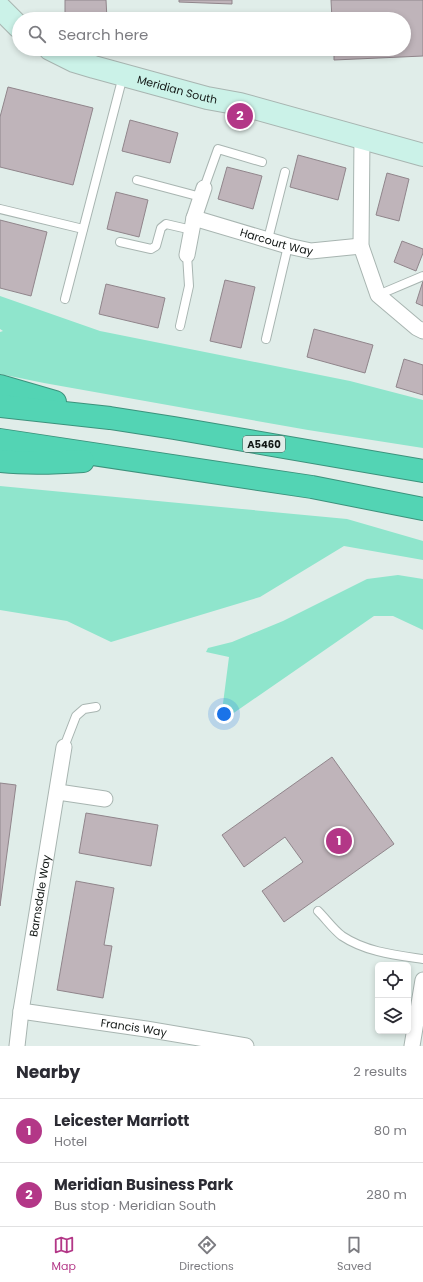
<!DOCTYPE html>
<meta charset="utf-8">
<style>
:root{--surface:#fff;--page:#f2f2f3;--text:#2b2b33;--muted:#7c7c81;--line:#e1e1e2;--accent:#b33787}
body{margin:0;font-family:Poppins,sans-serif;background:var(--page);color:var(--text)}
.controls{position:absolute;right:12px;bottom:12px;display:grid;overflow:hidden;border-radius:6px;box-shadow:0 2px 6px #0003}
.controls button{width:36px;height:36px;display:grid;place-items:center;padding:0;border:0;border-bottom:1px solid var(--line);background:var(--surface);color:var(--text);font:20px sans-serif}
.you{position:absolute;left:224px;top:714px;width:14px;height:14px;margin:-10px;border:3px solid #fff;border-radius:50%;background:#1a73e8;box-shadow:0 0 0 6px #1a73e833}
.badge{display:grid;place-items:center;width:26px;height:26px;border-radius:50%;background:var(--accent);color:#fff;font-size:13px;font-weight:700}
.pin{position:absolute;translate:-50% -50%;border:2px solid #fff;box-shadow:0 1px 4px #0006}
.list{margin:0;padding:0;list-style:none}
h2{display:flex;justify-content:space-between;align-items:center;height:52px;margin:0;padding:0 16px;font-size:17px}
h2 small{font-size:13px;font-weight:400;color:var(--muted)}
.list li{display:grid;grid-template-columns:26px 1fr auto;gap:12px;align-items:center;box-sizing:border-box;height:64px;padding:0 16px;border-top:1px solid var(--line)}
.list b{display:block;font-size:15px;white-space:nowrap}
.list p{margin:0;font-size:13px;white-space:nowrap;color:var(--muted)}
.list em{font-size:13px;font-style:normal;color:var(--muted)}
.icon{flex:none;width:22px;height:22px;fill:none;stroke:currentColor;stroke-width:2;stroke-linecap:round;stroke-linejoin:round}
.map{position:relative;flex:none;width:423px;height:1046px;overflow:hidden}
.search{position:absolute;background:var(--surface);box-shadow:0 2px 6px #0003;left:12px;right:12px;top:12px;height:44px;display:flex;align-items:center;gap:10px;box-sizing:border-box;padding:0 14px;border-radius:22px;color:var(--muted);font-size:15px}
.sheet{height:180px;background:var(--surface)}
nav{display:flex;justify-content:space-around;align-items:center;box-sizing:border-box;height:56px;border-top:1px solid var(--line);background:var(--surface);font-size:11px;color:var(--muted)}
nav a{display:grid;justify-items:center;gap:2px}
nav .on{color:var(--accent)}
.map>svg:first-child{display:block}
.green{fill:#8fe5cc}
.building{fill:#bfb4ba;stroke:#90858b}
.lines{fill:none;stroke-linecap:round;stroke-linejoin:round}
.lane-casing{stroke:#a8b5b1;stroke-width:10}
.street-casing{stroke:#a8b5b1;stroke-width:17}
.secondary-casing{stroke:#a8b5b1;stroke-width:24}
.highway-casing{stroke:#3c927c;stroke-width:24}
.lane{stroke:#fff;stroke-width:8}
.street{stroke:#fff;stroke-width:15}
.secondary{stroke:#cbf2e8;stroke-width:22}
.highway{stroke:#53d4b4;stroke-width:22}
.labels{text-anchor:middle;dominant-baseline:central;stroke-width:4;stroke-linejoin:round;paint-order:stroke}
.shield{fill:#e0ede9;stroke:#505755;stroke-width:1}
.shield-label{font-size:10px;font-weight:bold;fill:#121715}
.street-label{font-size:11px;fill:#121715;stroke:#e0ede9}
</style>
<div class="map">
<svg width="423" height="1046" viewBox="0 0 423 1046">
<rect width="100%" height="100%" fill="#e0ede9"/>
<g class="green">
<path d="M 0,296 L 100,331 L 350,381 L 423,400 L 423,448 L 308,430 L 44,383 L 0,374 L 0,332 L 3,331 L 0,329 Z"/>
<path d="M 0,486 L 347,519 L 423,541 L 423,560 L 344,546 L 260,597 L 111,642 L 67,621 L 0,610 Z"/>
<path d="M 398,575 L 423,579 L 423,630 L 393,616 L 374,616 L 225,719 L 221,719 L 229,657 L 206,652 L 208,648 L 232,642 L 283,621 L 367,579 Z"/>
</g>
<g class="building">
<path d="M 65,0 L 106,0 L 107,19 L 65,19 Z"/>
<path d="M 179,0 L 232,0 L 232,4 L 179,2 Z"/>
<path d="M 331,0 L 423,0 L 423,56 L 334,60 L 334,49 L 404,49 L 404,19 L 332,19 Z"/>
<path d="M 8,87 L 93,108 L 73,185 L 0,167 L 0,117 Z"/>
<path d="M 130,120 L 178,133 L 170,163 L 122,151 Z"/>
<path d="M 298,155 L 346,168 L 338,200 L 290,187 Z"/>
<path d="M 227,167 L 262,176 L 253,209 L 218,199 Z"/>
<path d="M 387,173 L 409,179 L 399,221 L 376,215 Z"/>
<path d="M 116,192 L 148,200 L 139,237 L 107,229 Z"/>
<path d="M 0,220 L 47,232 L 31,296 L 0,288 Z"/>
<path d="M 402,241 L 423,249 L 423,253 L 416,271 L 394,262 Z"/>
<path d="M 225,280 L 255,287 L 241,348 L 210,341 Z"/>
<path d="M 423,281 L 423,306 L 416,303 Z"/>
<path d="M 106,284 L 165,298 L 158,328 L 99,314 Z"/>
<path d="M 314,329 L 373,345 L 365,373 L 307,357 Z"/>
<path d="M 404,359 L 423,365 L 423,395 L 396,387 Z"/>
<path d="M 332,757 L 394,844 L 284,922 L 262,891 L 303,862 L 285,837 L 244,867 L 222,835 Z"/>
<path d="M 0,783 L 16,785 L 0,906 Z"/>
<path d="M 86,813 L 158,825 L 151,866 L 79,853 Z"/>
<path d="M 76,881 L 114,888 L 104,945 L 112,946 L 103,998 L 57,990 Z"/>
</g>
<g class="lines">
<g class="lane-casing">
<g id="lane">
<path d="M 137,180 L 201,197"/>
<path d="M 204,188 L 218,149 L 262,162"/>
<path d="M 0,209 L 83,229"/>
<path d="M 268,239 L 285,172"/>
<path d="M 120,242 L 151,249 L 156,246 L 161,228 L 166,224 L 192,230"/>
<path d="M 378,295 L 423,276"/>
<path d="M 65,299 L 123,76"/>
<path d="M 180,326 L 189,286 L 187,255"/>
<path d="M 266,339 L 288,246"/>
<path d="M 64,747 L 76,716 L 84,709 L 96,707"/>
<path d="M 318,911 C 326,919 333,929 342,936 C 366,952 395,955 423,959"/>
</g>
</g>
<g class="street-casing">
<g id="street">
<path d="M 362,138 L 361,246 L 378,295 L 417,328 L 423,331"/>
<path id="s1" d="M 194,218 L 288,246 L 311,251 L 361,246"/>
<path d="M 187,255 L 194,218 L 204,188"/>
<path d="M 58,792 L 105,799"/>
<path id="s2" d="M 21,1011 L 146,1029 L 246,1046"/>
<path id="s3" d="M 17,1046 L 21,1011 L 64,747"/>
<path d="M 412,1046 L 423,980"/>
</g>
</g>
<g class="secondary-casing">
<g id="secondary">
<path d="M 0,8 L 19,27"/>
<path id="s4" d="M 50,49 L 74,61 L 94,67 L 207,98 L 240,104 L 423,155"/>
</g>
</g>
<g class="highway-casing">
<g id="highway">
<path d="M 0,386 L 55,402"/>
<path d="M 0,406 L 110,418 L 174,428 L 423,471"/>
<path d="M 0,440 L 312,487 L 423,509"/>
<path d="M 0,461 C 28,464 55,463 83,461"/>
</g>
</g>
<use href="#lane" class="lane"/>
<use href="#street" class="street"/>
<use href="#secondary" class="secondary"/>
<use href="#highway" class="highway"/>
</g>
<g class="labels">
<rect class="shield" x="243" y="436" width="42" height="16" rx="3"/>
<g class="shield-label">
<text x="264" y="444">A5460</text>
</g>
<g class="street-label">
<text stroke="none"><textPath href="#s4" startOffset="134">Meridian South</textPath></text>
<text stroke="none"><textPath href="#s1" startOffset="86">Harcourt Way</textPath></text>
<text stroke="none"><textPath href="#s3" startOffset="152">Barnsdale Way</textPath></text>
<text stroke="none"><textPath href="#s2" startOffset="114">Francis Way</textPath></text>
</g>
</g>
</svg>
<div class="controls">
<button><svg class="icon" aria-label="locate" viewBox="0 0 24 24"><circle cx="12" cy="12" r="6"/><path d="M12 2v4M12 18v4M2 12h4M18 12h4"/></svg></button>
<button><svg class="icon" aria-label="layers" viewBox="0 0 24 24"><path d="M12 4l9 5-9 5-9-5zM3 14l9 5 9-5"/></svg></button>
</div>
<div class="you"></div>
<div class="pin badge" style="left:339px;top:841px">1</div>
<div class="pin badge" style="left:240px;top:116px">2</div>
<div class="search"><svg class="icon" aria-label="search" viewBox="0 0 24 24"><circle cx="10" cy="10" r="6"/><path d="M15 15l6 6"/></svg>Search here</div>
</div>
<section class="sheet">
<h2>Nearby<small>2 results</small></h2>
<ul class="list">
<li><span class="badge">1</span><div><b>Leicester Marriott</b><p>Hotel</p></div><em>80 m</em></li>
<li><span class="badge">2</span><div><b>Meridian Business Park</b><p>Bus stop · Meridian South</p></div><em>280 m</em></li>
</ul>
</section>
<nav>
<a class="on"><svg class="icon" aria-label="map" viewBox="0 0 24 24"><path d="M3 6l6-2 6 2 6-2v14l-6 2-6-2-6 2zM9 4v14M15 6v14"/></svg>Map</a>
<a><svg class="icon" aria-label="directions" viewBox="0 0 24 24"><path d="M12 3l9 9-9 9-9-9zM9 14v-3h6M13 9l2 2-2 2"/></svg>Directions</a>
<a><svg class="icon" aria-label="saved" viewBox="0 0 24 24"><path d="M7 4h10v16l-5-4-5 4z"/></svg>Saved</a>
</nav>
